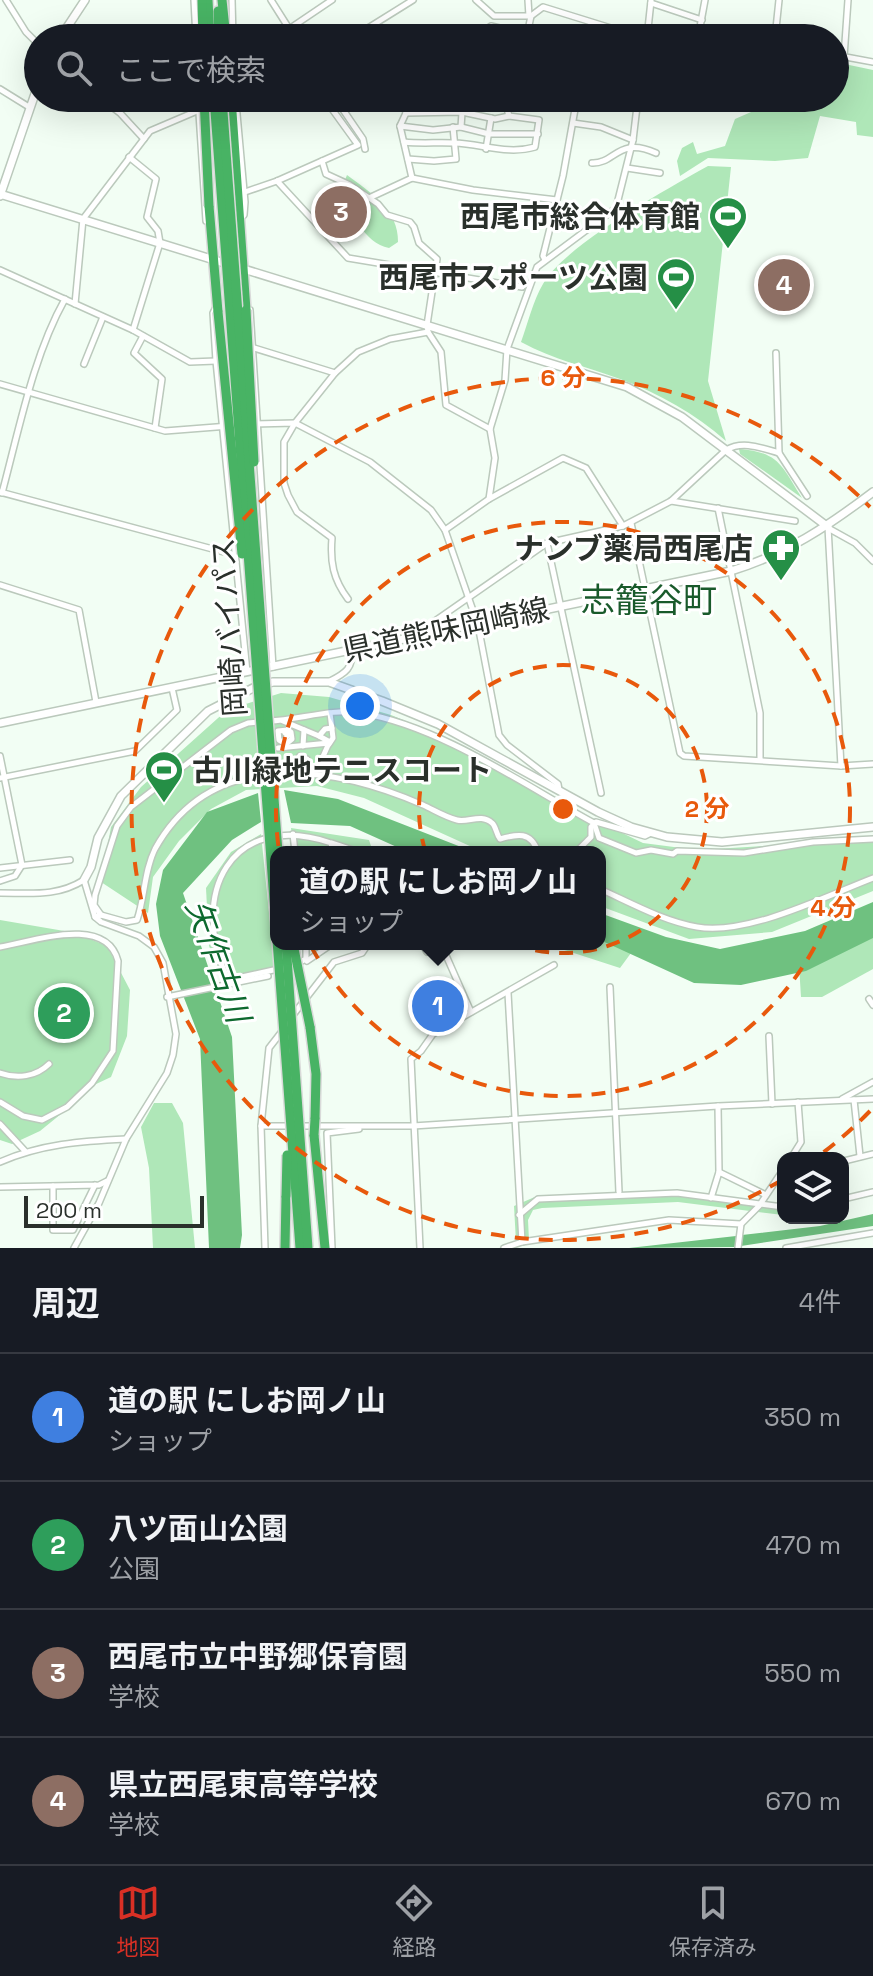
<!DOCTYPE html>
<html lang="ja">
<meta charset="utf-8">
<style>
:root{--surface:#171b24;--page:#242831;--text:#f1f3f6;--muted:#9ea1a6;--line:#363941;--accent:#d93025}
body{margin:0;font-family:"Space Grotesk","Noto Sans JP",sans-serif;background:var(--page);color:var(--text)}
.controls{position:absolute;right:24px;bottom:24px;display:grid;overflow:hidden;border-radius:16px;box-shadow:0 8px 32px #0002}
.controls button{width:72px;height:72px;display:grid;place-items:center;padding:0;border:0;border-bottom:2px solid var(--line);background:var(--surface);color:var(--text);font:40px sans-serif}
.scale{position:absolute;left:24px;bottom:20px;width:180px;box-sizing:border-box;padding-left:8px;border:4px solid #2a302b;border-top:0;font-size:22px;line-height:28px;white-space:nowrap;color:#2a302b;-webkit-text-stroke:6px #fff;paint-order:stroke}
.you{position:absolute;left:360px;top:706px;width:28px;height:28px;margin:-20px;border:6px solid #fff;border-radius:50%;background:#1a73e8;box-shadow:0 0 0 12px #1a73e833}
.badge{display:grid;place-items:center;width:52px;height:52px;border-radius:50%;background:var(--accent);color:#fff;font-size:26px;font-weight:700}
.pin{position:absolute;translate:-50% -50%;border:4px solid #fff;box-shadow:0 2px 8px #0006}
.popup{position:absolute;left:270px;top:846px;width:336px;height:104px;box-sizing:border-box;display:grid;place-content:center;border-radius:16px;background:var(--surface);filter:drop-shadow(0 2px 6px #0005);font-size:26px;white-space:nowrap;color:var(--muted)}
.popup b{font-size:30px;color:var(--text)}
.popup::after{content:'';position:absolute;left:50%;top:100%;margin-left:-16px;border:16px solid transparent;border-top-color:var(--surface)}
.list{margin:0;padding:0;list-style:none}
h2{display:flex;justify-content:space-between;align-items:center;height:104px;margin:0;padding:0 32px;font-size:34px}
h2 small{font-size:26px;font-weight:400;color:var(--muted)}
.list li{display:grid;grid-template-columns:52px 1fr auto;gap:24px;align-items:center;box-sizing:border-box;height:128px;padding:0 32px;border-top:2px solid var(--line)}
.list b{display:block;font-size:30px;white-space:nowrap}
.list p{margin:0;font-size:26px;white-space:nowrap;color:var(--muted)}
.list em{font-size:26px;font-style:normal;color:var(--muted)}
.icon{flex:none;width:44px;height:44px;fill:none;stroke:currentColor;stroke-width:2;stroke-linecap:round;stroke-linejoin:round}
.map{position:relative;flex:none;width:873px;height:1248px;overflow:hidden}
.search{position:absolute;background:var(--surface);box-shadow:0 8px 32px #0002;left:24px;right:24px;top:24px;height:88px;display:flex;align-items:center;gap:20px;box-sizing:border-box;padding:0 28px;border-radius:44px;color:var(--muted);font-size:30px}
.sheet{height:616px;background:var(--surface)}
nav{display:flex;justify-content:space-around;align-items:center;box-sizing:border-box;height:112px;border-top:2px solid var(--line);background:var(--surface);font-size:22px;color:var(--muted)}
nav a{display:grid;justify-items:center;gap:4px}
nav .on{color:var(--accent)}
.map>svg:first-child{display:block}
.green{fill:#afe7b8}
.water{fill:#6fc180}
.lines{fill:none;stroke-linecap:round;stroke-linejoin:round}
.street-casing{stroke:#bbc9bc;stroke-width:8}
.secondary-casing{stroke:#bbc9bc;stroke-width:10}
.highway-casing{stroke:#d9dad9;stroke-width:12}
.street{stroke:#fff;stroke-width:5}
.secondary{stroke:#fff;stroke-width:7}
.highway{stroke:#48b364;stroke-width:9}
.highway-bridge-casing{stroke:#d9dad9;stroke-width:12;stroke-linecap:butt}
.highway-bridge{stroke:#48b364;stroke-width:9}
.ring{fill:none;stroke:#e8590c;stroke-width:4;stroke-dasharray:14 10}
.labels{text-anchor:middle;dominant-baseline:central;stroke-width:6;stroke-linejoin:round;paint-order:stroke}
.poi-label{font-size:30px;font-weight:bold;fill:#2a302b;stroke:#fff;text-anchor:end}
.street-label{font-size:30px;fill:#2a302b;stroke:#fff}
.water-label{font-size:32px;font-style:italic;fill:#0d692e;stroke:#fff}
.quarter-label{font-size:34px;fill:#195a2b;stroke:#fff}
.centre{fill:#e8590c;stroke:#fff;stroke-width:4}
.ring-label{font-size:24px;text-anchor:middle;font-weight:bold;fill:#e8590c;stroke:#fff;stroke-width:6;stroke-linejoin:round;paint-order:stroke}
</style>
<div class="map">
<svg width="873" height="1248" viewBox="0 0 873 1248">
<rect width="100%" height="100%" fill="#f2fef4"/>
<g class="green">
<path d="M 835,62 L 873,70 L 873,137 L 857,135 L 856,122 L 820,116 L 808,158 L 775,161 L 708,158 L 680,176 L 677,161 L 682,148 L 693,142 L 697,154 L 725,146 L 735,119 L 758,109 L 772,98 L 835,98 Z"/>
<path d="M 708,166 L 731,167 L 708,381 L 726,441 C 696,414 658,393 620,379 C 585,366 554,360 521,342 C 528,323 533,301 543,284 C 565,245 667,189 708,166 Z"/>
<path d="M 347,175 C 370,192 399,210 398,242 L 389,248 C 364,243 351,212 341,190 Z"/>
<path d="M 739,449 C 780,452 782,467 802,498 L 740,454 Z"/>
<path d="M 281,693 L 329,697 L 391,715 L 435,733 L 591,818 L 643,843 L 697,850 L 849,841 L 873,836 L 873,891 L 772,932 L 689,939 L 600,906 L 600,852 L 483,852 L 364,798 L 317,786 L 246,790 L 211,809 L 179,841 L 153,877 L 148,913 L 101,882 L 111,827 L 141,787 L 227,710 Z"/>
<path d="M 291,828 L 369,840 L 373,852 L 294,852 Z"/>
<path d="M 261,834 L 275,971 L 234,981 L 223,979 L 209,946 L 206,888 L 231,852 Z"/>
<path d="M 0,920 L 76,933 L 107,946 L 130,990 L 127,1036 L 111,1077 L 77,1093 L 72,1105 L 40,1131 L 12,1144 L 0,1140 Z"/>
<path d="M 873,931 L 873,969 L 822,997 L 801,997 L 799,965 Z"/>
<path d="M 600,935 L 631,953 L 620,968 L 546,944 L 600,944 Z"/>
<path d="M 154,1103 L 172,1103 L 183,1123 L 195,1248 L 153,1248 L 149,1168 L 141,1127 Z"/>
<path d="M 675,1191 L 783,1204 L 783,1215 L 678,1202 L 542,1208 L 533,1210 L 528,1220 L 529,1240 L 516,1242 L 514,1206 L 537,1196 Z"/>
</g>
<g class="water">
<path d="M 284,790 L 338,799 L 474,852 L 408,852 L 350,826 L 291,823 Z"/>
<path d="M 258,793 L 261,822 L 232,840 L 183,893 L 232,1037 L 242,1235 L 240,1248 L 209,1248 L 200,1039 L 160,936 L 156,904 L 163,870 L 207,812 Z"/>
<path d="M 873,902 L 873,938 L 806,971 L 741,985 L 694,983 L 600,940 L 600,913 L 666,937 L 720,949 L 805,931 Z"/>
<path d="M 873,1214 L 873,1226 L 741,1246 L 742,1235 L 820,1226 Z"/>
<path d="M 736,1236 L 735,1247 L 629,1248 Z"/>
</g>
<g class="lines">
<g class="street-casing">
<g id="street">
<path d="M 6,0 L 26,32 L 38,44"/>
<path d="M 194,0 L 196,38"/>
<path d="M 232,0 L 233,38"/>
<path d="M 271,0 L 295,38"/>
<path d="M 476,0 L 494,16 L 531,16 L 543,7 L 643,38"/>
<path d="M 528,0 L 529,16"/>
<path d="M 651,3 L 702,20"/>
<path d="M 289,29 L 332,0"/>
<path d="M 527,35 L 531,16"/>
<path d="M 352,38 L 413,0"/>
<path d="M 475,38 L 491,26 L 544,38"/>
<path d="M 589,38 L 591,23"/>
<path d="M 647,38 L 651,1"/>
<path d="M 698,38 L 705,0"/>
<path d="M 775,38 L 779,0"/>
<path d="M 835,55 L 873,62"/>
<path d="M 844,57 L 848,0"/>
<path d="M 0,89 L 29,107"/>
<path d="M 100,98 L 120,113 L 144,139"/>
<path d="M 198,98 L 206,221"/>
<path d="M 335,98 L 363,139 L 365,149"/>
<path d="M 466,98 L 506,105 L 502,98"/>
<path d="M 406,101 L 453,98"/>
<path d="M 236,103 L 245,202 L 244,215 L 240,219"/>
<path d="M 406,113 L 462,112 L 495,119 L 509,116"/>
<path d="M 573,123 L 601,127 L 633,140"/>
<path d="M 400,126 L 433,130 L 461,127 L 463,98"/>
<path d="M 461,127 L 489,134 L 538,134"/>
<path d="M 404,142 C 423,144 437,142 454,143 C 482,144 508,155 535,147 L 539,120 L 509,116 L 506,105"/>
<path d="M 486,149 L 491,118"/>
<path d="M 129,157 L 156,179 L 147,217 L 158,231 L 160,243 L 133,330"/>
<path d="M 408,159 L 434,161 L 456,159 L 453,127"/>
<path d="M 322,161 L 326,174 L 350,185 L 378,204 L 387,215 L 410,222 L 414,227 L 419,243 L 437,259 L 427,325 L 428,332 L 441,352 L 446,405 L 490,429"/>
<path d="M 592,163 C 615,164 618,136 656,153"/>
<path d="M 627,168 L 660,173"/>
<path d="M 412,178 L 473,190 L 557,200"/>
<path d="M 277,181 L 348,258 L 522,287"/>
<path d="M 245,192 L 277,181 L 358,145 L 324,98"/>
<path d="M 369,198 L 412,178 L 400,126 L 406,113 L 403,98"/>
<path d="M 545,260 L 543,256 L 563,176 L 577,98"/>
<path d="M 0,270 L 133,330 L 190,362 L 216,361"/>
<path d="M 75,304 L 83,219 L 150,131 L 204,108"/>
<path d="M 216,307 L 213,313 L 216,361 L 247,672"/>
<path d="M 250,310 L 273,667"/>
<path d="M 143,336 L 134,353 L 162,379 L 155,428"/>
<path d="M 254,348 L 335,373"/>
<path d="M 776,353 L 779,453 L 807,496"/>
<path d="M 84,364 L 103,317"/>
<path d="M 0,384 L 165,431 L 229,426"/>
<path d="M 251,424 L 295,423 L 370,462 L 431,510 L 445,530 L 478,625 L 499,735 L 507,745 L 558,784 L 559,790"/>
<path d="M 0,492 L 235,555"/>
<path d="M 2,493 C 19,430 33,356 65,299"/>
<path d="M 489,499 L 495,458 L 490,429 L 505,380 L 507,349 L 537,267 L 616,208 L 633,140 L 638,98"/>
<path d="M 671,501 L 795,521"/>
<path d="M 718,508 L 760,713 L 760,760"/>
<path d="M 631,523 L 680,753 L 684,756 L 841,766 L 873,764"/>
<path d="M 828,527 L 841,766"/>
<path d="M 828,528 L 855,543 L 873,561"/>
<path d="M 445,530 L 489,499 L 563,458 L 586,468 L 623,526"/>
<path d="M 547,543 L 601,793"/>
<path d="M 0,585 L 79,610 L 96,702"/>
<path d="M 348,599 C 333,579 330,562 332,538 L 297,512 L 288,495 L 284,483 L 284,442 L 295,423 L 335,373 L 358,352 L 390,339 L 428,332"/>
<path d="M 428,634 L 432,623 L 547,543 L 623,526 L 671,501 L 726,450 C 743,440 761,448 779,453"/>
<path d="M 330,681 C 346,673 353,668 352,650"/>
<path d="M 269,721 C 299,720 331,708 361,713 C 440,726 524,785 594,823 L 599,838 L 636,853 L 651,850 L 673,854 L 677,851 L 744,853 L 813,842 L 873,839"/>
<path d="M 283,721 L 319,736"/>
<path d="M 285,739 L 288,735 L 285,733"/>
<path d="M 330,742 L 319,736 L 325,729 L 332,728"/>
<path d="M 286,744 L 292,739 L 291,732 L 288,730"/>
<path d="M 329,744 L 333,738 L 330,713"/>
<path d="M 303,746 L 304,730"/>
<path d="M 286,747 L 286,744 L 279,740 L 278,731 L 288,730 L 290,724"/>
<path d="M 278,748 L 329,743 L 317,770 L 310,769 L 307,759 L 300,756 L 286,772"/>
<path d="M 0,756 L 22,865 L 15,876 L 0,881"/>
<path d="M 0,778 L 135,751 L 177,710 L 172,688"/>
<path d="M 293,834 L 295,852"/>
<path d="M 332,843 L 359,852"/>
<path d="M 576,852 L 591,837 L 591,827 L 596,822 L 645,836 L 651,833"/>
<path d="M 0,868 L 70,860"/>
<path d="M 600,889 C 631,903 663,921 697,927 C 747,936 826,896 873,878"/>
<path d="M 0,893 C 31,893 57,897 84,880 L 95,917 L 101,922 L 139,936 L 154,947 L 163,963 L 176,1034 L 173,1055 L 167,1073 L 126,1139 L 99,1203 L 74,1248"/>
<path d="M 101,915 L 94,905 L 95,895 L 117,826 L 131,807 L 231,730 L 248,723 L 259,722"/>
<path d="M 95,917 L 101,915 L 126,922 L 137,920 C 145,897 144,871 155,849 C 212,746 333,766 423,805 C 434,810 445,817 457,820 C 468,823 481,813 492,823 C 496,826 496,834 500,839 C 517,834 531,831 538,852"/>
<path d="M 422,944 L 427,952"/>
<path d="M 441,944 L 471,1012"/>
<path d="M 0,947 C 32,942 106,914 118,961 L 113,1051 L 92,1083 L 67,1107 L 42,1120 L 23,1116 L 0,1102"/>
<path d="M 307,961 L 332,944"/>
<path d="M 296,964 L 306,959 L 306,944"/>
<path d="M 278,969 L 228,980 C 188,895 230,809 331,843 L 333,852"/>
<path d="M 610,987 L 619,1192"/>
<path d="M 508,993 L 522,1242"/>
<path d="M 167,997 L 268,976"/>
<path d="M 869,999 L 873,1005"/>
<path d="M 293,1015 L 334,962 L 362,953 L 368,944"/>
<path d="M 769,1036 L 772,1104"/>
<path d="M 0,1073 C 17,1079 36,1077 49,1064"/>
<path d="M 842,1099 L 873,1082"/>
<path d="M 854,1100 L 860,1156"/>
<path d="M 718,1106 L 719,1172"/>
<path d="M 0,1124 L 25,1151"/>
<path d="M 261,1126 L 413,1126 L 718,1106 L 873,1099"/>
<path d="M 791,1158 L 801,1142 L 798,1102"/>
<path d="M 844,1161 L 873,1154"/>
<path d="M 0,1162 C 41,1144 82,1141 126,1139"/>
<path d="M 53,1186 L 53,1230 L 73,1230 L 95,1185"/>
<path d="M 0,1187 L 99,1185 L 107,1181"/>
<path d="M 711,1198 L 719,1172 L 766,1195"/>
<path d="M 843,1199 L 873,1192"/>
<path d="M 519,1215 L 538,1199 L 677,1193 L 783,1207"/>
<path d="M 265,1248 L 261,1126 L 269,1048 L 283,1030"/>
<path d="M 332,1248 L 327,1133 L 359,1129"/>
<path d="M 420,1248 L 411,1059 L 421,1051 L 433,1034 L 554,965"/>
<path d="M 504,1248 L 522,1242 L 669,1220 L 741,1224"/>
<path d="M 738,1248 L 741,1224 L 759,1206 L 783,1170"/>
<path d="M 786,1248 L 873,1233"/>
</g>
</g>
<g class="secondary-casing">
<g id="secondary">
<path d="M 60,38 L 85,0"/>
<path d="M 0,194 L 627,387 L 682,417 L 828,527"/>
<path d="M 0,196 L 38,85"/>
<path d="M 0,723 L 731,571 C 786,554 827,527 873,492"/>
<path d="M 84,880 L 91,867 L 98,838 L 121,796 L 208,711 L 257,686 L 273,682 L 329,682 L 382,701 L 438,724 L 598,812 L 631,827 L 667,837 L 722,842 L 873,827"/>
</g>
</g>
<g class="highway-casing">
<g id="highway">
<path d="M 208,0 L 210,38"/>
<path d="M 222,0 L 226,38"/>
<path d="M 202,1 L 203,38"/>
<path d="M 218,11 L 219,38"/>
<path d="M 231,98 L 246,310"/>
<path d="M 209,206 L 218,312"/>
<path d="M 310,1027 L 316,1074 L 315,1119"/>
<path d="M 314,1135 L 325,1248"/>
<path d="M 285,1248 L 286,1196"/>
</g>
</g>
<use href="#street" class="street"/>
<use href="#secondary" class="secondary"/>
<use href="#highway" class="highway"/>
<g class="highway-bridge-casing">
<g id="highway-bridge">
<path d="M 204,98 L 209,206"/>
<path d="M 214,98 L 300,1248"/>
<path d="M 222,98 L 278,852"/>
<path d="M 246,310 L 254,462"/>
<path d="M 218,312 L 242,554"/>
<path d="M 286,944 L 308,1248"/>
<path d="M 293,944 L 310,1027"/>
<path d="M 314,1135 L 315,1119"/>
<path d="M 286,1196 L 287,1155"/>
</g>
</g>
<use href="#highway-bridge" class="highway-bridge"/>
</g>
<g class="ring">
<circle cx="563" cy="809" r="144"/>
<circle cx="563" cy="809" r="287"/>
<path d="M870 1111A431 431 0 0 1 816 1158M782 1180A431 431 0 1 1 870 507"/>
</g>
<defs>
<g id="stadium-pin" transform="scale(2)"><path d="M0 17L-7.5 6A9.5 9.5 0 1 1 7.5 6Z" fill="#258f46" stroke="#fff"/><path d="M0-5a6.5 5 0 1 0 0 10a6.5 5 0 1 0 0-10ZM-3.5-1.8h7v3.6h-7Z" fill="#fff"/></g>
<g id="pharmacy-pin" transform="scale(2)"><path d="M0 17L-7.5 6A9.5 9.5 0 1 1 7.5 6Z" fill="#258f46" stroke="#fff"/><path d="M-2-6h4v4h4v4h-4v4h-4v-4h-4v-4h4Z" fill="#fff"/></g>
</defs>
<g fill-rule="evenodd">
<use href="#stadium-pin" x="728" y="216"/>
<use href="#stadium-pin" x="676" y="277"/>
<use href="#pharmacy-pin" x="781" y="548"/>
<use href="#stadium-pin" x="164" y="770"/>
</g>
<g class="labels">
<g class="poi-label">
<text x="700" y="216">西尾市総合体育館</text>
<text x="648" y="277">西尾市スポーツ公園</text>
<text x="753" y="548">ナンブ薬局西尾店</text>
<text x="192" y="770" text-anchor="start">古川緑地テニスコート</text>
</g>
<g class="street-label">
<text transform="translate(229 627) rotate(-94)">岡崎バイパス</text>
<text transform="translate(446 630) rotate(-12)">県道熊味岡崎線</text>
</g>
<g class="water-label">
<text transform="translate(218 961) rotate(70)">矢作古川</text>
</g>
<g class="quarter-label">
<text x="649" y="600">志籠谷町</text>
</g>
</g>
<circle cx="563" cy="809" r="12" class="centre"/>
<g class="ring-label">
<text x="563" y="386">6 分</text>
<text x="707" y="817">2 分</text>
<text x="833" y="916">4 分</text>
</g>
</svg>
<div class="controls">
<button><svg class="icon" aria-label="layers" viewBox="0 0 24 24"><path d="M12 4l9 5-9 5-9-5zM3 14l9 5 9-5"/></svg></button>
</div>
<div class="scale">200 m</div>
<div class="you"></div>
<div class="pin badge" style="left:438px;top:1006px;background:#3f7fe0">1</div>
<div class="popup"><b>道の駅 にしお岡ノ山</b>ショップ</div>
<div class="pin badge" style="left:64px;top:1013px;background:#2e9e5b">2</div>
<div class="pin badge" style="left:341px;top:212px;background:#8d6e63">3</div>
<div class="pin badge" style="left:784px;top:285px;background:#8d6e63">4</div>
<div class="search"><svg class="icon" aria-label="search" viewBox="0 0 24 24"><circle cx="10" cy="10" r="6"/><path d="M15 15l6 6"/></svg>ここで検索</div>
</div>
<section class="sheet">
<h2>周辺<small>4件</small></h2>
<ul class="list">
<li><span class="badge" style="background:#3f7fe0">1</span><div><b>道の駅 にしお岡ノ山</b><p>ショップ</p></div><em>350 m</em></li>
<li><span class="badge" style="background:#2e9e5b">2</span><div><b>八ツ面山公園</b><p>公園</p></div><em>470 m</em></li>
<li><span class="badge" style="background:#8d6e63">3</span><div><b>西尾市立中野郷保育園</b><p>学校</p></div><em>550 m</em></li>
<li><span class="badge" style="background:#8d6e63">4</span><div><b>県立西尾東高等学校</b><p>学校</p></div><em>670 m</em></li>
</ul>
</section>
<nav>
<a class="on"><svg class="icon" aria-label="map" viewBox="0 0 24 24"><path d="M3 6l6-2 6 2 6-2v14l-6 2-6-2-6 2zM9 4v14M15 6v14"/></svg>地図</a>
<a><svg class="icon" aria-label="directions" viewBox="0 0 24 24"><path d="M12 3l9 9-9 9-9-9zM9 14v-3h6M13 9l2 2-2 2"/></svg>経路</a>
<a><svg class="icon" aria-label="saved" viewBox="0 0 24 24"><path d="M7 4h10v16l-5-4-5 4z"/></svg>保存済み</a>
</nav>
